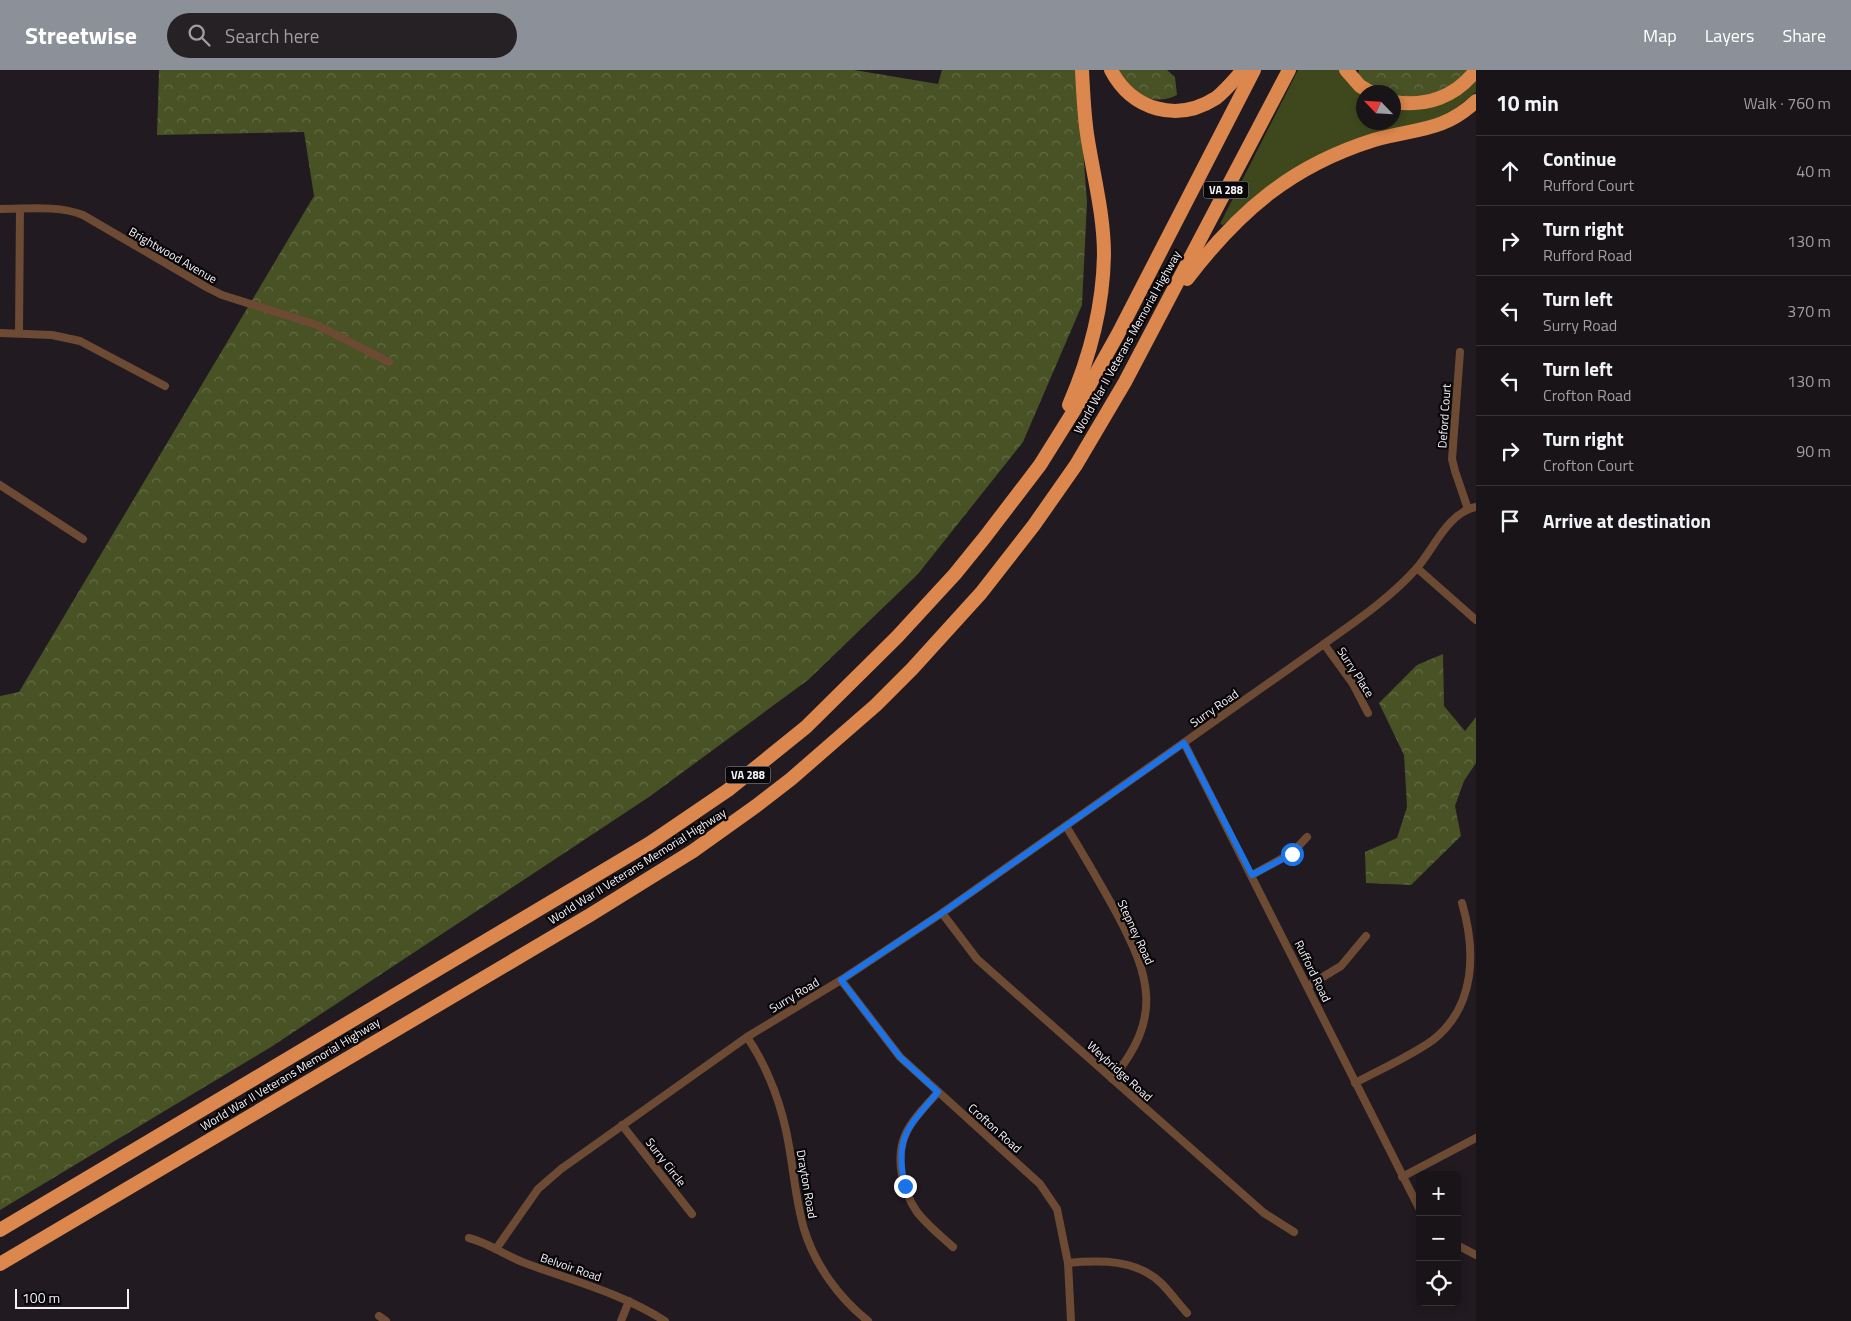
<!DOCTYPE html>
<meta charset="utf-8">
<style>
:root{--surface:#191418;--page:#262125;--text:#f1f3f6;--muted:#9f9ea2;--line:#373337;--accent:#8c9099}
body{margin:0;font-family:"Titillium Web",sans-serif;background:var(--page);color:var(--text)}
.controls{position:absolute;right:15px;bottom:15px;display:grid;overflow:hidden;border-radius:8px;box-shadow:0 2px 8px #0003}
.controls button{width:45px;height:45px;display:grid;place-items:center;padding:0;border:0;border-bottom:1px solid var(--line);background:var(--surface);color:var(--text);font:25px sans-serif}
.compass{position:absolute;left:1356px;top:15px;width:45px;height:45px;border-radius:50%;background:var(--surface);box-shadow:0 2px 8px #0003;rotate:295deg}
.scale{position:absolute;left:15px;bottom:12px;width:114px;box-sizing:border-box;padding-left:5px;border:2px solid #f6f1f5;border-top:0;font-size:14px;line-height:18px;white-space:nowrap;color:#f6f1f5;-webkit-text-stroke:4px #080608;paint-order:stroke}
.stop{position:absolute;width:15px;height:15px;margin:-11px;border:4px solid #1a73e8;border-radius:50%;background:#fff}
.stop.end{background:#1a73e8;border-color:#fff;box-shadow:0 1px 5px #0008}
.list{margin:0;padding:0;list-style:none}
h2{display:flex;justify-content:space-between;align-items:center;height:65px;margin:0;padding:0 20px;font-size:21px}
h2 small{font-size:16px;font-weight:400;color:var(--muted)}
.list li{display:grid;grid-template-columns:32px 1fr auto;gap:15px;align-items:center;box-sizing:border-box;height:70px;padding:0 20px;border-top:1px solid var(--line)}
.list b{display:block;font-size:19px;white-space:nowrap}
.list p{margin:0;font-size:16px;white-space:nowrap;color:var(--muted)}
.list em{font-size:16px;font-style:normal;color:var(--muted)}
.icon{flex:none;width:28px;height:28px;fill:none;stroke:currentColor;stroke-width:2;stroke-linecap:round;stroke-linejoin:round}
.map{position:relative;flex:none;width:1476px;height:1251px;overflow:hidden}
header{display:flex;align-items:center;gap:30px;box-sizing:border-box;height:70px;padding:0 25px;background:var(--accent);color:#fff}
header strong{font-size:24px}
nav{display:flex;gap:28px;margin-inline-start:auto;font-size:18px}
.search{width:350px;height:45px;background:var(--page);display:flex;align-items:center;gap:12px;box-sizing:border-box;padding:0 18px;border-radius:28px;color:var(--muted);font-size:19px}
main{display:flex}
aside{flex:1;background:var(--surface)}
.map>svg:first-child{display:block}
.grass{fill:#3e481c}
.forest{fill:url(#forest-crowns)}
.lines{fill:none;stroke-linecap:round;stroke-linejoin:round}
.minor{stroke:#6c4a34;stroke-width:8}
.motorway{stroke:#dc874d;stroke-width:14}
.route{stroke:#1a73e8;stroke-width:6}
.labels{text-anchor:middle;dominant-baseline:central;stroke-width:4.5;stroke-linejoin:round;paint-order:stroke}
.shield{fill:#080608;stroke:#afaaae;stroke-width:1}
.shield-label{font-size:11px;font-weight:bold;fill:#f6f1f5}
.street-label{font-size:12px;fill:#f6f1f5;stroke:#080608}
</style>
<header>
<strong>Streetwise</strong>
<div class="search"><svg class="icon" aria-label="search" viewBox="0 0 24 24"><circle cx="10" cy="10" r="6"/><path d="M15 15l6 6"/></svg>Search here</div>
<nav><a>Map</a><a>Layers</a><a>Share</a></nav>
</header>
<main>
<div class="map">
<svg width="1476" height="1251" viewBox="0 0 1476 1251">
<defs>
<pattern id="forest-crowns" width="20" height="18" patternUnits="userSpaceOnUse" patternTransform="scale(1.25)"><rect width="20" height="18" fill="#485225"/><path d="M2 6a3 3 0 1 1 6 0M12 15a3 3 0 1 1 6 0" fill="none" stroke="#636b45"/></pattern>
</defs>
<rect width="100%" height="100%" fill="#211a20"/>
<path class="grass" d="M 1298,0 L 1342,0 L 1364,22 L 1364,52 L 1394,52 L 1394,38 L 1415,40 L 1436,35 L 1476,8 L 1476,22 L 1450,43 L 1425,54 L 1382,62 L 1253,129 L 1223,155 L 1220,154 Z"/>
<g class="forest">
<path d="M 159,0 L 854,0 L 938,14 L 942,0 L 1077,0 L 1087,132 L 1082,235 L 1023,372 L 918,504 L 808,610 L 649,727 L 271,977 L 0,1140 L 0,626 L 19,622 L 314,126 L 304,62 L 157,65 Z"/>
<path d="M 1119,0 L 1167,0 L 1175,7 L 1177,25 C 1151,38 1131,21 1119,0 Z"/>
<path d="M 1359,0 L 1467,0 C 1457,14 1431,28 1414,28 C 1407,28 1400,27 1394,26 L 1394,22 C 1378,22 1369,17 1358,6 Z"/>
<path d="M 1443,584 L 1444,636 L 1465,661 L 1476,647 L 1476,693 L 1464,711 L 1455,736 L 1461,766 L 1411,815 L 1366,813 L 1365,782 L 1397,768 L 1407,737 L 1404,685 L 1379,633 L 1417,595 Z"/>
</g>
<g class="lines">
<g class="minor">
<path d="M 0,139 C 28,139 57,135 83,145 L 208,218 L 222,225 L 317,255 L 389,292"/>
<path d="M 0,263 L 52,265 L 80,271 L 165,316"/>
<path d="M 19,263 L 20,139"/>
<path d="M 1460,282 L 1452,389 L 1455,401 L 1468,439"/>
<path d="M 0,415 L 83,469"/>
<path d="M 1417,498 L 1476,550"/>
<path d="M 1324,574 L 1353,614 L 1368,643"/>
<path d="M 1184,673 L 1420,1140"/>
<path d="M 1066,756 C 1083,784 1100,813 1116,842 C 1151,907 1163,948 1112,1009"/>
<path d="M 1252,805 L 1292,783 L 1307,767"/>
<path d="M 942,843 L 977,889 L 1264,1143 L 1294,1162"/>
<path d="M 841,910 L 900,987 L 1040,1114 L 1057,1139 L 1068,1193 L 1071,1251"/>
<path d="M 1308,916 L 1341,896 L 1366,866"/>
<path d="M 747,967 C 769,999 783,1039 789,1076 C 794,1104 796,1132 804,1159 C 815,1195 839,1228 868,1251"/>
<path d="M 1355,1013 C 1381,999 1409,987 1433,970 C 1476,936 1476,881 1462,833"/>
<path d="M 938,1022 C 927,1035 914,1047 907,1061 C 894,1086 902,1120 917,1142 C 927,1155 941,1166 953,1177"/>
<path d="M 622,1055 L 692,1144"/>
<path d="M 1402,1107 L 1476,1068"/>
<path d="M 469,1168 C 489,1173 506,1186 525,1193 C 573,1211 621,1223 665,1251"/>
<path d="M 1457,1175 L 1476,1185"/>
<path d="M 496,1179 L 538,1119 L 561,1099 L 747,967 L 841,910 L 942,843 L 1324,574 C 1356,551 1389,529 1416,499 C 1434,479 1447,443 1476,437"/>
<path d="M 1068,1193 C 1100,1190 1136,1189 1161,1213 C 1170,1222 1178,1233 1187,1243"/>
<path d="M 379,1246 L 386,1251"/>
<path d="M 621,1251 L 629,1231"/>
</g>
<g class="motorway">
<path d="M 1111,0 C 1132,40 1177,53 1216,28 C 1226,20 1234,10 1243,0"/>
<path d="M 1346,0 L 1360,16 L 1370,22"/>
<path d="M 1394,32 C 1426,37 1456,27 1476,0"/>
<path d="M 1187,209 C 1239,141 1291,96 1374,70 C 1415,58 1442,63 1476,31"/>
<path d="M 1069,335 C 1090,287 1103,237 1104,185 C 1104,144 1093,104 1087,64 C 1084,43 1083,21 1082,0"/>
<path d="M 0,1160 L 650,773 L 728,720 L 806,657 L 897,567 L 955,504 L 985,467 L 1040,395 L 1085,323 L 1118,264 L 1254,0"/>
<path d="M 0,1194 L 590,845 L 693,781 L 756,736 L 791,709 L 876,635 L 912,599 L 981,523 L 1034,455 L 1076,395 L 1125,312 L 1289,0"/>
</g>
</g>
<g class="lines">
<path class="route" d="M 905,1116 C 894,1068 908,1057 938,1022 L 900,987 L 841,910 L 942,843 L 1184,673 L 1252,805 L 1292,784"/>
</g>
<g class="labels">
<g class="shield">
<rect x="1203.5" y="111.5" width="45" height="17" rx="4"/>
<rect x="725.5" y="696.5" width="45" height="17" rx="4"/>
</g>
<g class="shield-label">
<text x="1226" y="120">VA 288</text>
<text x="748" y="705">VA 288</text>
</g>
<g class="street-label">
<text transform="translate(173 185) rotate(30)">Brightwood Avenue</text>
<text transform="translate(1127 272) rotate(-61)">World War II Veterans Memorial Highway</text>
<text transform="translate(1444 346) rotate(-86)">Deford Court</text>
<text transform="translate(1356 602) rotate(57)">Surry Place</text>
<text transform="translate(1214 638) rotate(-35)">Surry Road</text>
<text transform="translate(637 796) rotate(-32)">World War II Veterans Memorial Highway</text>
<text transform="translate(1136 862) rotate(65)">Stepney Road</text>
<text transform="translate(1313 901) rotate(64)">Rufford Road</text>
<text transform="translate(794 925) rotate(-31)">Surry Road</text>
<text transform="translate(1120 1001) rotate(42)">Weybridge Road</text>
<text transform="translate(290 1004) rotate(-31)">World War II Veterans Memorial Highway</text>
<text transform="translate(995 1058) rotate(42)">Crofton Road</text>
<text transform="translate(666 1092) rotate(52)">Surry Circle</text>
<text transform="translate(807 1114) rotate(80)">Drayton Road</text>
<text transform="translate(571 1197) rotate(19)">Belvoir Road</text>
</g>
</g>
</svg>
<div class="controls">
<button>+</button>
<button>−</button>
<button><svg class="icon" aria-label="locate" viewBox="0 0 24 24"><circle cx="12" cy="12" r="6"/><path d="M12 2v4M12 18v4M2 12h4M18 12h4"/></svg></button>
</div>
<svg class="compass" viewBox="-18 -18 36 36"><path d="M0-13l5 13h-10z" fill="#e53935"/><path d="M0 13l5-13h-10z" fill="#9f9ea2"/></svg>
<div class="scale">100 m</div>
<div class="stop" style="left:1292px;top:784px"></div>
<div class="stop end" style="left:905px;top:1116px"></div>
</div>
<aside>
<h2>10 min<small>Walk · 760 m</small></h2>
<ul class="list">
<li><svg class="icon" aria-label="ahead" viewBox="0 0 24 24"><path d="M12 20V5M6 11l6-6 6 6"/></svg><div><b>Continue</b><p>Rufford Court</p></div><em>40 m</em></li>
<li><svg class="icon" aria-label="right" viewBox="0 0 24 24"><path d="M7 20v-9h11M14 6l5 5-5 5"/></svg><div><b>Turn right</b><p>Rufford Road</p></div><em>130 m</em></li>
<li><svg class="icon" aria-label="left" viewBox="0 0 24 24"><path d="M17 20v-9H6M10 6l-5 5 5 5"/></svg><div><b>Turn left</b><p>Surry Road</p></div><em>370 m</em></li>
<li><svg class="icon" aria-label="left" viewBox="0 0 24 24"><path d="M17 20v-9H6M10 6l-5 5 5 5"/></svg><div><b>Turn left</b><p>Crofton Road</p></div><em>130 m</em></li>
<li><svg class="icon" aria-label="right" viewBox="0 0 24 24"><path d="M7 20v-9h11M14 6l5 5-5 5"/></svg><div><b>Turn right</b><p>Crofton Court</p></div><em>90 m</em></li>
<li><svg class="icon" aria-label="arrive" viewBox="0 0 24 24"><path d="M6 21V4h12l-3 4 3 4H6"/></svg><div><b>Arrive at destination</b></div></li>
</ul>
</aside>
</main>
